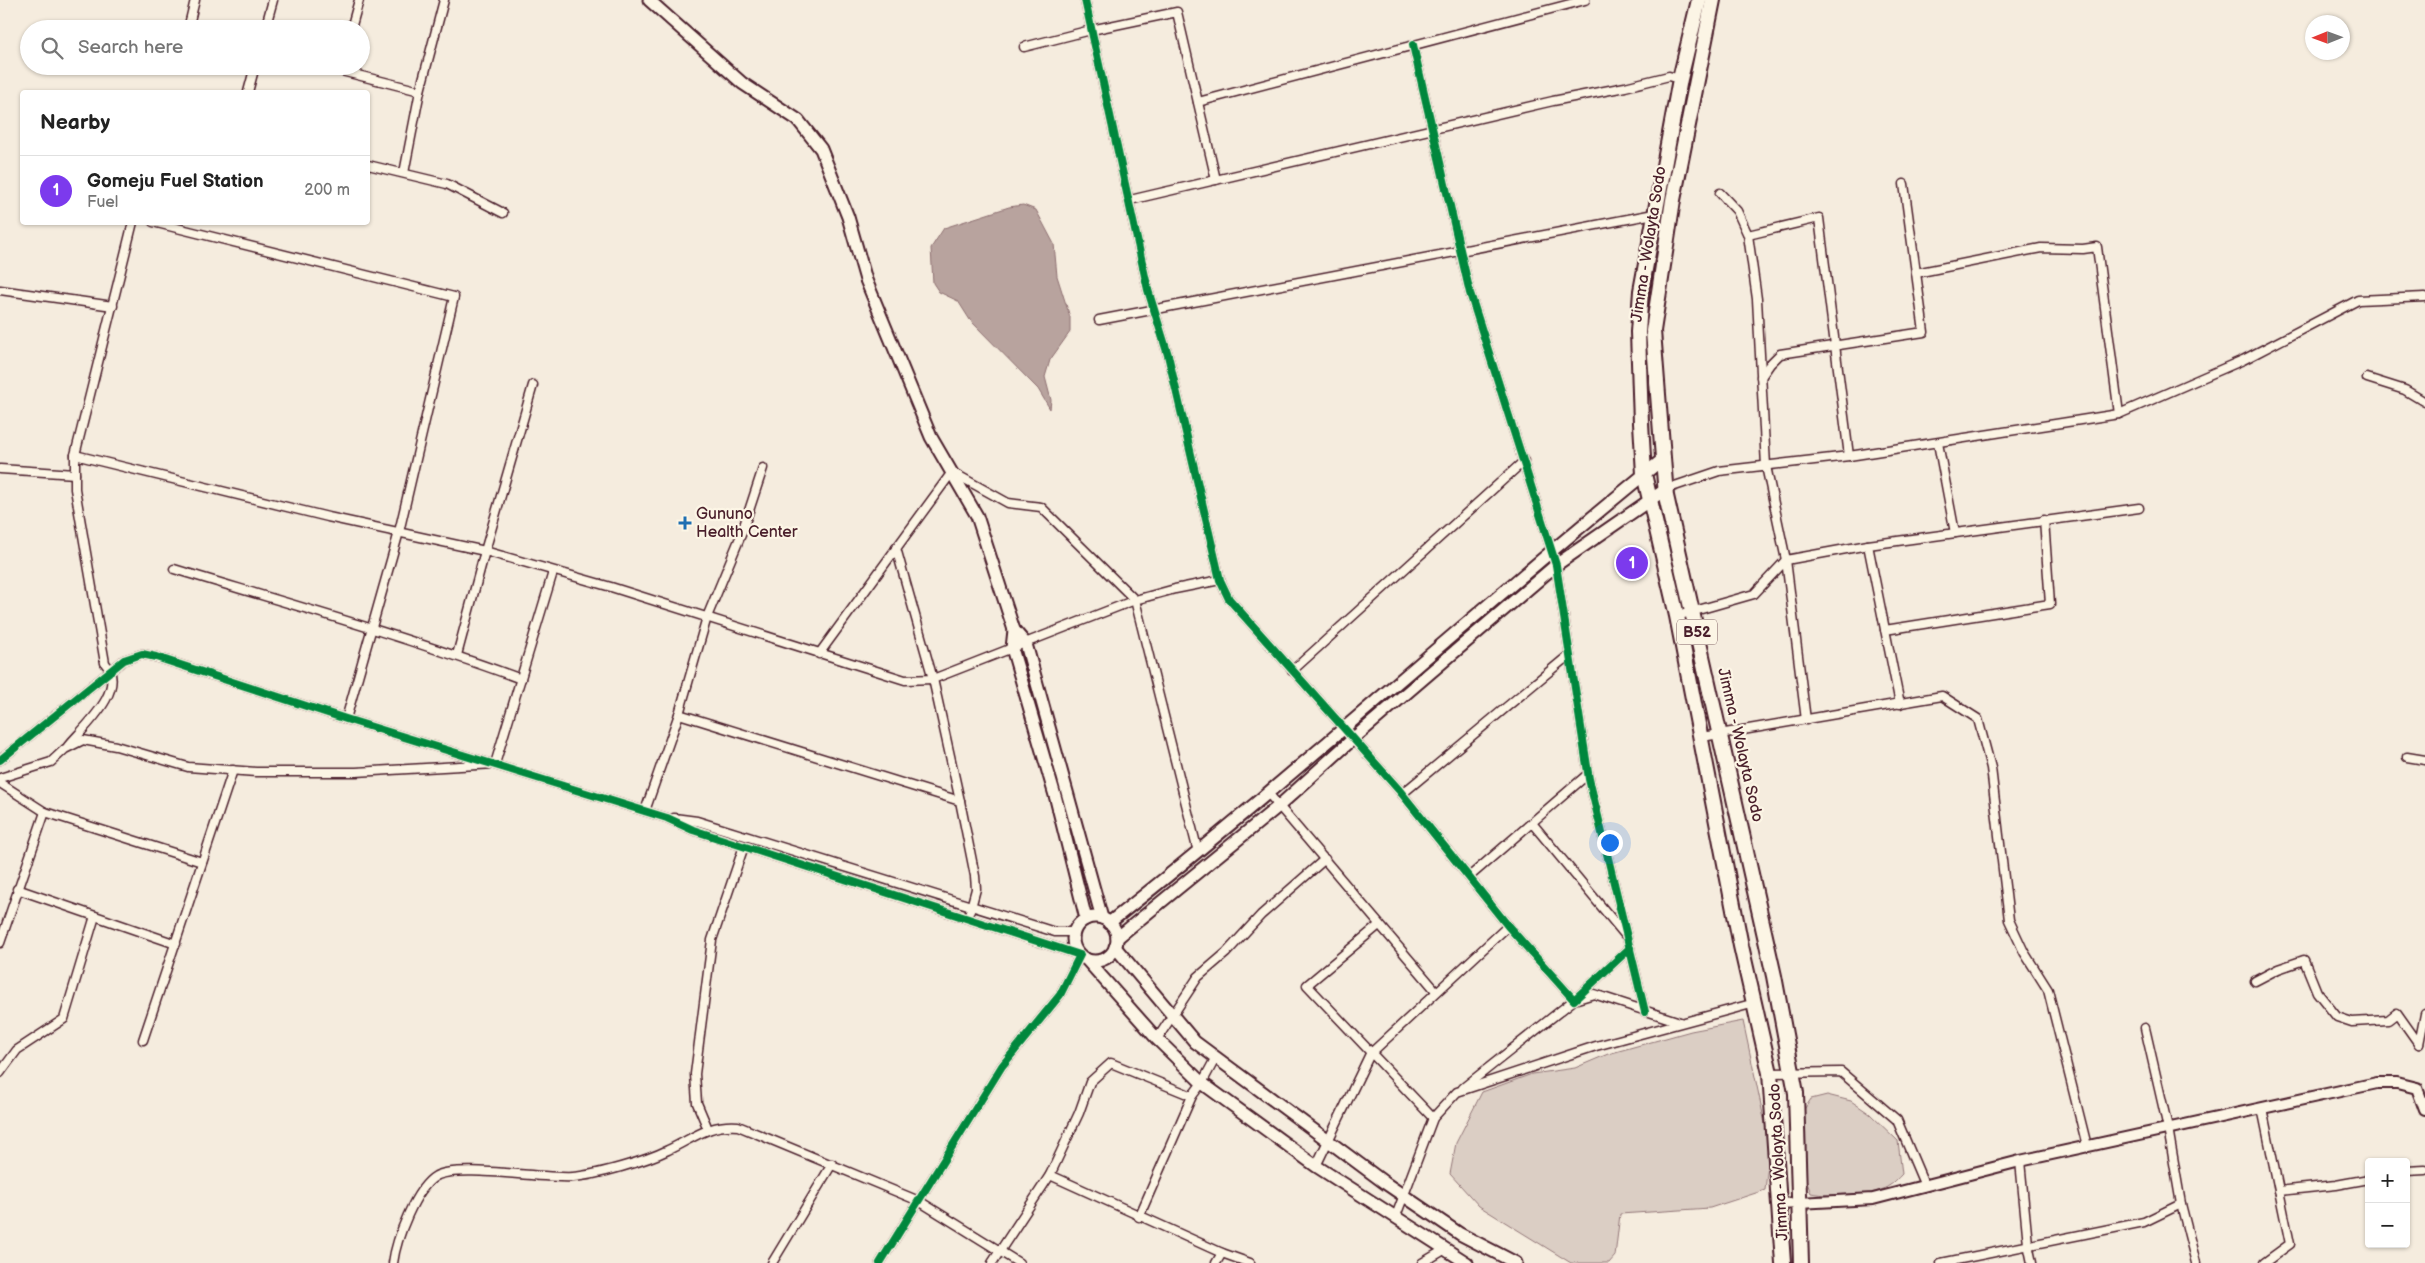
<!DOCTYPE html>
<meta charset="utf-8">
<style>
:root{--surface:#fff;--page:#f6f6f6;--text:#222;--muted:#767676;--line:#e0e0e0;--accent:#7c3aed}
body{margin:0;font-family:"Balsamiq Sans",sans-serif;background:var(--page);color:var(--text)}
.controls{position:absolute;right:15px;bottom:15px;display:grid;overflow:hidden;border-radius:5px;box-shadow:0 1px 4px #0004}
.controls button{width:45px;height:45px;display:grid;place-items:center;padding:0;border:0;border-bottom:1px solid var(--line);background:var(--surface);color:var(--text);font:25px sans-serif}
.compass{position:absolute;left:2305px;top:15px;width:45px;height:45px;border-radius:50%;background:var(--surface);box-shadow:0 1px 4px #0004;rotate:269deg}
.you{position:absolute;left:1609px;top:842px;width:18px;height:18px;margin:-12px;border:4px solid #fff;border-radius:50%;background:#1a73e8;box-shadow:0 0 0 8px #1a73e833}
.badge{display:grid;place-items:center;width:32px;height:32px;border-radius:50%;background:var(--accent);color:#fff;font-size:16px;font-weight:700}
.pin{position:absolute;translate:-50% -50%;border:2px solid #fff;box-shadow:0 1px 5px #0006}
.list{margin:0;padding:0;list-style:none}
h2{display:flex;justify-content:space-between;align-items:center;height:65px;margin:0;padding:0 20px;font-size:21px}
h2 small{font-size:16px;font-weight:400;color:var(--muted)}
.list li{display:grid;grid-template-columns:32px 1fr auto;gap:15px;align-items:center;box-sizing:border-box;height:70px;padding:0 20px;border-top:1px solid var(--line)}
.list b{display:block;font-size:19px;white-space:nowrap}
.list p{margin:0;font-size:16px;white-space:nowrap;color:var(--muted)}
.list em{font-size:16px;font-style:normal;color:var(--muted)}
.icon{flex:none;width:28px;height:28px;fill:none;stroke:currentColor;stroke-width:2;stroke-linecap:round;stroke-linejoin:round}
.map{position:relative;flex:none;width:2425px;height:1263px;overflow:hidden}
.search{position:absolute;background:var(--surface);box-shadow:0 1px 4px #0004;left:20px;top:20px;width:350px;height:55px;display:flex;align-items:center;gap:12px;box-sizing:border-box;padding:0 18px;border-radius:28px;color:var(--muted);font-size:19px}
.panel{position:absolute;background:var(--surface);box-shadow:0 1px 4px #0004;left:20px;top:90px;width:350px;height:135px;border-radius:5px}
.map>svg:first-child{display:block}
.green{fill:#dbcec4;stroke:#927678}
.water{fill:#b8a39e;stroke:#8c6e70}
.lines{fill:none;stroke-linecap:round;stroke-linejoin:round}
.minor-casing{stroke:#4a1f2b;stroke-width:11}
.tertiary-casing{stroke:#4a1f2b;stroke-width:14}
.secondary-casing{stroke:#4a1f2b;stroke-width:15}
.trunk-casing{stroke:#4a1f2b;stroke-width:18}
.minor{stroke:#fcf5e5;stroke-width:8}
.tertiary{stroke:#fcf5e5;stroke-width:10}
.secondary{stroke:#fcf5e5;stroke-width:11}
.trunk{stroke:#fcf5e5;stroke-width:14}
.cycleway-casing{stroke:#fcf5e5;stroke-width:11}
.cycleway{stroke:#00873e;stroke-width:8}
.poi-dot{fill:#1f6fb2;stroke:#fcf5e5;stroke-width:2}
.labels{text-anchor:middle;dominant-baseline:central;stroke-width:4.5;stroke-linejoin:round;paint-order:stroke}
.shield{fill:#fcf5e5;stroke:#7f5f63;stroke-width:1}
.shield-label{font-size:15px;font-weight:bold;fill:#4a1f2b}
.street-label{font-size:16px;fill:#4a1f2b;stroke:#fcf5e5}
.poi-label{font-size:16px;fill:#4a1f2b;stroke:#fcf5e5;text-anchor:start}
</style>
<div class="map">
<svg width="2425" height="1263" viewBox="0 0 2425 1263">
<rect width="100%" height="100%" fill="#f5ecde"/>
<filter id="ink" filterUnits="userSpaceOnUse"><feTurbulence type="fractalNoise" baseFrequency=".02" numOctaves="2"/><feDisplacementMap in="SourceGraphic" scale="10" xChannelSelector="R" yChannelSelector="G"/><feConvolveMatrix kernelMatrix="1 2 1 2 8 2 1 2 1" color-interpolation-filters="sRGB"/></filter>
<g filter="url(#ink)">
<g class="green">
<path d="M 1743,1021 L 1770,1147 L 1765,1190 L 1710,1208 L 1620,1214 L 1615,1256 L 1609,1263 L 1571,1263 L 1479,1206 L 1450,1174 L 1456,1143 L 1482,1092 L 1532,1074 L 1575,1068 L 1608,1054 L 1691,1031 Z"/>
<path d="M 1827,1095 L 1851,1101 L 1870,1114 L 1898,1141 L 1902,1174 C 1898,1178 1893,1184 1887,1187 C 1869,1198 1831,1197 1811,1193 L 1804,1175 L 1803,1111 L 1811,1099 Z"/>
</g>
<path class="water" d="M 1023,205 L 1036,210 L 1054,244 L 1057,276 L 1070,317 L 1070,332 L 1050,360 L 1045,377 L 1051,400 L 1050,409 L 1038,389 L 970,320 L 958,301 L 939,292 L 933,283 L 931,248 L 944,228 L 1009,207 Z"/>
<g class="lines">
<g class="minor-casing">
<g id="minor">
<path d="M 1085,0 L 1148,290 L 1168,355 L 1220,580 L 1229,599 L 1399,790 L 1508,926 L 1574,1000 L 1630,948"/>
<path d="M 188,29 L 195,0"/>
<path d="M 265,29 L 273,0"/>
<path d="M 351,29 L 359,0"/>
<path d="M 1413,45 L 1470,293 L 1556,565 L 1589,779 L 1645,1012"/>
<path d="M 1024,47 L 1091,30 L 1177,12 L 1216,180"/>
<path d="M 322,66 L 420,91"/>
<path d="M 248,92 L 255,66"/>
<path d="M 1198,102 L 1585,0"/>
<path d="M 368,165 L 447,184 L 503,213"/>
<path d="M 404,173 L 420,91 L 444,0"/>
<path d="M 1720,193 L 1737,211 L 1748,235 L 1757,299 L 1766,466 L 1786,560 L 1806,720"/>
<path d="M 1130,200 L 1553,101 L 1625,87 L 1669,76 L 1680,79"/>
<path d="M 153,222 L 454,297 L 399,532 L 346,719"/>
<path d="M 1748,235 L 1819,218 L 1849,456"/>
<path d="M 1916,273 L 2041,248 L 2083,249 L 2097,247 L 2119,414"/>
<path d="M 0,290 L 113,306"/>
<path d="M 1099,320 L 1654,214"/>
<path d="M 1761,377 L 1770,364 L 1780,354 L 1924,332 L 1904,184"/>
<path d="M 2367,378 L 2405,390 L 2425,402"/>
<path d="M 1938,443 L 1955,533"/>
<path d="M 75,455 L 328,517 L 485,551 L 611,587 L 905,680 L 933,679 L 1135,600 L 1175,589 L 1220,580"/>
<path d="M 0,469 L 75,474"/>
<path d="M 1666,489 L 1719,471 L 1849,456 L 2119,414 L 2243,360 L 2358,300 L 2425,297"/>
<path d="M 1868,545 L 1900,704"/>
<path d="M 896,548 L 933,679 L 960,801 L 975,876 L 976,889 L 970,911"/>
<path d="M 174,569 C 290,604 407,637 521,679"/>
<path d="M 1677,616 L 1754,594 L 1786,560 L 1868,545 L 2139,508"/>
<path d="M 1885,630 L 2050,604 L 2044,520"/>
<path d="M 819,654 L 952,472 L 1008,503 L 1041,507 L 1135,600 L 1198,852"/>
<path d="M 457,655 L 485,551 L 533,385"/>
<path d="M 1292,671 L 1524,461"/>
<path d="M 679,714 L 960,801"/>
<path d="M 1702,737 L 1942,696 L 1978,719 L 1991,768 L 2009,920 L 2024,952 L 2048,990 L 2087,1146"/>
<path d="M 68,746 C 85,726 128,689 105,663 L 75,489 L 75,455 L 133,222"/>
<path d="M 2407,757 L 2425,760"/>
<path d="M 0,760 L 124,660 L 142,654 L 156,657 L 346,719 L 667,818 L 693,830 L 1080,955 L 1060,995 L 1002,1066 L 880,1263"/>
<path d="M 0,778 L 51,762 L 65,749 L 83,740 L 116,746 L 188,767 L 256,772 L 356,772 L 495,764 L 553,572"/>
<path d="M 0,783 L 45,812 L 202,862"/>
<path d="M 1268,793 L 1436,991"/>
<path d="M 1402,794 L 1569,655"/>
<path d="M 645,811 L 679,714 L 707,617 L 741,535 L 763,468"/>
<path d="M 674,818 L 697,821 L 1055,932 L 1074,932"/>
<path d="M 1532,823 L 1625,935"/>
<path d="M 1469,877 L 1588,774"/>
<path d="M 17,889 L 176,944"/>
<path d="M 1379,925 L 1307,985 L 1433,1118"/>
<path d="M 0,943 L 45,812"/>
<path d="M 2255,981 L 2278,969 L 2304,960 L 2317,992 L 2337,1017 L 2352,1022 L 2388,1020 L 2397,1013 L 2419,1044"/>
<path d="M 2145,1028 L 2168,1128 L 2181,1204 L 2196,1263"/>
<path d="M 1157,1039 L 1198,977 L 1226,953 L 1261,915 L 1325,859"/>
<path d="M 143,1040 L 233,770"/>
<path d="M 2419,1044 L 2425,1014"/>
<path d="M 0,1073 L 17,1050 L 64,1019 L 95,916"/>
<path d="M 1770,1073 L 1841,1072 L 1897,1120 L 1925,1186"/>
<path d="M 1463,1088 L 1574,1000 L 1594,994 L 1680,1022"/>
<path d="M 2262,1108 L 2290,1244 L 2264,1263"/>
<path d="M 708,1129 L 697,1103 L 695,1074 L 712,940 L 744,846"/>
<path d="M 2020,1161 L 2028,1244 L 2032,1263"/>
<path d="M 1316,1166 L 1370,1054 L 1508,926"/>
<path d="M 2406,1171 L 2425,1170"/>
<path d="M 1050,1175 L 1222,1253 L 1250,1263"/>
<path d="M 2279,1191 L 2336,1185 L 2369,1179"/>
<path d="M 1396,1216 L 1433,1118 L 1457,1092 L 1596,1046 L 1755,1003"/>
<path d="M 1139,1217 L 1192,1096 L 1202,1083 L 1216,1057"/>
<path d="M 393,1263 C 396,1240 415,1188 436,1176 C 459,1164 542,1179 573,1177 C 597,1175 646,1161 668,1150 C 694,1138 707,1124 738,1126 L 919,1201 L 1019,1263"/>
<path d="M 772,1263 L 832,1164"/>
<path d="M 992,1263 L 1050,1175 L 1079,1113 L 1090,1082 L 1111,1063 L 1192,1096"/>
<path d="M 1216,1263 L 1222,1253"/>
<path d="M 1422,1263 L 1444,1250 L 1448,1253"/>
<path d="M 1941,1263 L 2144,1222 L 2181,1204"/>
</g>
</g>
<g class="tertiary-casing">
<path id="tertiary" d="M 1780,1204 L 1873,1199 L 2020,1161 L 2377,1083 L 2397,1083 L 2417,1088 L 2425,1110"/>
</g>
<g class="secondary-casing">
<g id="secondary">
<path d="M 649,0 L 742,83 L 798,120 L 821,149 L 848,217 L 866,280 L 931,437 L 977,516 L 1014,630 L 1026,644 L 1102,918"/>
<path d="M 1014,630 L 1012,648 L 1056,799 L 1086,919"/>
<circle cx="1095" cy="939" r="22"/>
<path d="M 1109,923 C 1299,773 1476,610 1663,459"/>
<path d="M 1117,938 L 1280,805 L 1354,738 L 1556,565 L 1666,489"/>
<path d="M 1115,947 L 1195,1042 L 1385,1183 L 1460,1234 L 1516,1263"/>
<path d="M 1086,959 L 1157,1039 L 1202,1083 L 1316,1166 L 1467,1263"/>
</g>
</g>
<g class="trunk-casing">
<g id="trunk">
<path d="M 1699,0 L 1680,79 L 1641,291 L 1638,332 L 1641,423 L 1644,474 L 1677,616 L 1741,946 L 1770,1073 L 1783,1263"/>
<path d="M 1713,0 L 1673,200 L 1653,331 L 1666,496 L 1774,976 L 1796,1093 L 1801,1263"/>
</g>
</g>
<use href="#minor" class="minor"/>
<use href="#tertiary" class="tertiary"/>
<use href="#secondary" class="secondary"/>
<use href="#trunk" class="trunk"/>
<g class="cycleway-casing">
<g id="cycleway">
<path d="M 1085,0 L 1148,290 L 1168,355 L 1220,580 L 1229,599 L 1399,790 L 1508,926 L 1574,1000 L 1630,948"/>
<path d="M 1413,45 L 1470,293 L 1556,565 L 1589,779 L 1645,1012"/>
<path d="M 0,760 L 124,660 L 142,654 L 156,657 L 346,719 L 667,818 L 693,830 L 1080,955 L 1060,995 L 1002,1066 L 880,1263"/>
</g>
</g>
<use href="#cycleway" class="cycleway"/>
</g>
</g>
<path class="poi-dot" d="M682.5 515.5h5v5h5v5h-5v5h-5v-5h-5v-5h5z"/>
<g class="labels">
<rect class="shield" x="1677" y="619.5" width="40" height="25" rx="4"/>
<g class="shield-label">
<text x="1697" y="632">B52</text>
</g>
<g class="street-label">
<text transform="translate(1649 244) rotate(-81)">Jimma - Wolayta Sodo</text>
<text transform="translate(1740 745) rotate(77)">Jimma - Wolayta Sodo</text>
<text transform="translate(1779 1162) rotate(-93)">Jimma - Wolayta Sodo</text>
</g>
<g class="poi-label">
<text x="696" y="514">Gununo<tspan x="696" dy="18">Health Center</tspan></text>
</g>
</g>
</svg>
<div class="controls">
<button>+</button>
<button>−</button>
</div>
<svg class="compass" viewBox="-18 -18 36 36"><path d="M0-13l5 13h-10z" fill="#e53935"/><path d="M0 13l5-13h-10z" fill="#767676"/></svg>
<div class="you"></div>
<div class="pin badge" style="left:1632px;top:563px">1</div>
<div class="search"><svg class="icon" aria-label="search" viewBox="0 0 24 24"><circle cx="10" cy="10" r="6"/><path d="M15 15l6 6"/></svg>Search here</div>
<section class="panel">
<h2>Nearby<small></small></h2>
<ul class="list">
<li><span class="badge">1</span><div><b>Gomeju Fuel Station</b><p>Fuel</p></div><em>200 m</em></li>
</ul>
</section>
</div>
